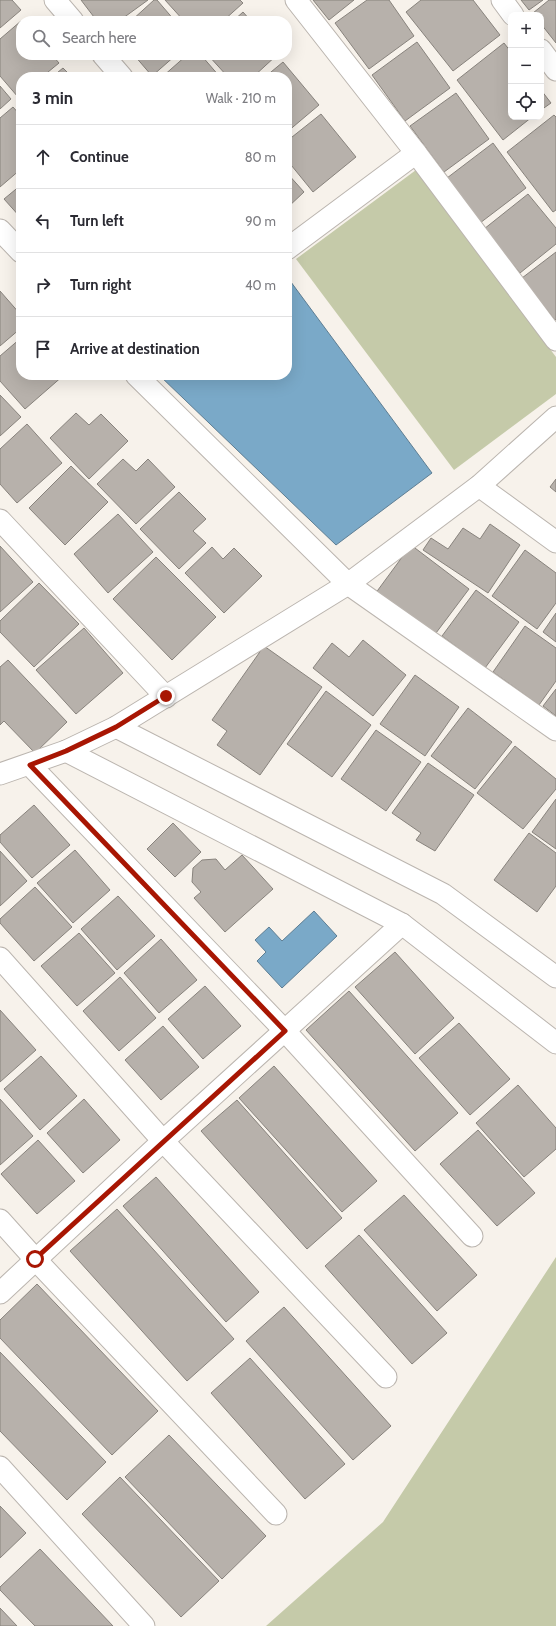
<!DOCTYPE html>
<meta charset="utf-8">
<style>
:root{--surface:#fff;--page:#f7f7f7;--text:#2b2b33;--muted:#7c7c81;--line:#e1e1e2}
body{margin:0;font-family:Cabin,sans-serif;background:var(--page);color:var(--text)}
.controls{position:absolute;right:12px;top:12px;display:grid;overflow:hidden;border-radius:8px;box-shadow:0 4px 16px #0002}
.controls button{width:36px;height:36px;display:grid;place-items:center;padding:0;border:0;border-bottom:1px solid var(--line);background:var(--surface);color:var(--text);font:20px sans-serif}
.stop{position:absolute;width:12px;height:12px;margin:-9px;border:3px solid #a81603;border-radius:50%;background:#fff}
.stop.end{background:#a81603;border-color:#fff;box-shadow:0 1px 4px #0008}
.list{margin:0;padding:0;list-style:none}
h2{display:flex;justify-content:space-between;align-items:center;height:52px;margin:0;padding:0 16px;font-size:17px}
h2 small{font-size:13px;font-weight:400;color:var(--muted)}
.list li{display:grid;grid-template-columns:26px 1fr auto;gap:12px;align-items:center;box-sizing:border-box;height:64px;padding:0 16px;border-top:1px solid var(--line)}
.list b{display:block;font-size:15px;white-space:nowrap}
.list em{font-size:13px;font-style:normal;color:var(--muted)}
.icon{flex:none;width:22px;height:22px;fill:none;stroke:currentColor;stroke-width:2;stroke-linecap:round;stroke-linejoin:round}
.map{position:relative;flex:none;width:556px;height:1626px;overflow:hidden}
.search{position:absolute;background:var(--surface);box-shadow:0 4px 16px #0002;left:16px;top:16px;width:276px;height:44px;display:flex;align-items:center;gap:10px;box-sizing:border-box;padding:0 14px;border-radius:16px;color:var(--muted);font-size:15px}
.panel{position:absolute;background:var(--surface);box-shadow:0 4px 16px #0002;left:16px;top:72px;width:276px;height:308px;border-radius:16px}
.map>svg:first-child{display:block}
.green{fill:#c5caa9}
.water{fill:#7aa9c8;stroke:#5e7e93}
.building{fill:#b7b1ab;stroke:#88837d}
.lines{fill:none;stroke-linecap:round;stroke-linejoin:round}
.minor-casing{stroke:#bbb5af;stroke-width:23}
.minor{stroke:#fff;stroke-width:21}
.route{stroke:#a81603;stroke-width:5}
</style>
<div class="map">
<svg width="556" height="1626" viewBox="0 0 556 1626">
<rect width="100%" height="100%" fill="#f7f2eb"/>
<g class="green">
<path d="M 416,170 L 556,357 L 556,394 L 454,470 L 296,259 Z"/>
<path d="M 556,1257 L 556,1626 L 266,1626 L 383,1522 Z"/>
</g>
<g class="water">
<path d="M 288,278 L 432,473 L 336,545 L 159,375 L 287,375 Z"/>
<path d="M 314,911 L 337,936 L 282,988 L 257,961 L 266,952 L 255,940 L 269,927 L 282,941 Z"/>
</g>
<g class="building">
<path d="M 0,0 L 12,0 L 21,10 L 0,28 Z"/>
<path d="M 81,0 L 148,0 L 119,21 L 97,21 Z"/>
<path d="M 154,0 L 157,0 L 175,21 L 131,21 Z"/>
<path d="M 165,0 L 240,0 L 243,3 L 223,21 L 184,21 Z"/>
<path d="M 313,0 L 354,0 L 329,20 Z"/>
<path d="M 367,0 L 389,0 L 414,36 L 369,69 L 335,23 Z"/>
<path d="M 421,0 L 473,0 L 500,35 L 453,71 L 406,12 Z"/>
<path d="M 521,0 L 543,0 L 529,10 Z"/>
<path d="M 549,0 L 556,0 L 556,43 L 541,24 L 541,15 L 534,15 L 533,13 Z"/>
<path d="M 243,12 L 251,21 L 233,21 Z"/>
<path d="M 21,21 L 21,55 L 52,55 L 59,63 L 42,77 L 21,77 L 21,95 L 18,97 L 0,76 L 0,39 Z"/>
<path d="M 417,42 L 450,88 L 405,121 L 372,75 Z"/>
<path d="M 504,43 L 511,52 L 511,117 L 532,117 L 503,140 L 457,80 Z"/>
<path d="M 134,55 L 176,55 L 152,76 Z"/>
<path d="M 187,55 L 201,55 L 220,77 L 162,77 Z"/>
<path d="M 208,55 L 277,55 L 253,77 L 228,77 Z"/>
<path d="M 283,62 L 319,105 L 287,132 L 287,77 L 265,77 Z"/>
<path d="M 63,68 L 72,77 L 52,77 Z"/>
<path d="M 0,86 L 11,99 L 0,109 Z"/>
<path d="M 541,90 L 551,103 L 541,110 Z"/>
<path d="M 456,93 L 489,139 L 444,172 L 410,126 Z"/>
<path d="M 13,107 L 21,116 L 21,169 L 0,187 L 0,118 Z"/>
<path d="M 321,114 L 356,157 L 313,192 L 287,160 L 287,141 Z"/>
<path d="M 554,115 L 556,117 L 556,210 L 553,212 L 507,152 Z"/>
<path d="M 493,143 L 526,188 L 480,223 L 447,178 Z"/>
<path d="M 287,173 L 304,192 L 287,208 Z"/>
<path d="M 21,185 L 21,218 L 4,199 Z"/>
<path d="M 528,194 L 556,228 L 556,244 L 520,273 L 484,229 Z"/>
<path d="M 556,252 L 556,319 L 555,320 L 522,278 Z"/>
<path d="M 0,291 L 21,315 L 21,328 L 0,346 Z"/>
<path d="M 21,338 L 21,375 L 64,375 L 25,409 L 0,381 L 0,356 Z"/>
<path d="M 0,395 L 21,417 L 0,436 Z"/>
<path d="M 76,413 L 89,425 L 101,414 L 128,441 L 89,479 L 50,438 Z"/>
<path d="M 27,424 L 62,463 L 17,503 L 0,484 L 0,449 Z"/>
<path d="M 123,459 L 136,471 L 148,459 L 175,487 L 136,524 L 97,484 Z"/>
<path d="M 71,466 L 108,502 L 65,545 L 29,508 Z"/>
<path d="M 556,479 L 556,492 L 550,487 Z"/>
<path d="M 179,492 L 206,519 L 193,531 L 206,543 L 179,569 L 140,529 Z"/>
<path d="M 118,514 L 153,552 L 108,593 L 74,554 Z"/>
<path d="M 490,524 L 520,545 L 488,593 L 423,550 L 431,538 L 448,549 L 463,528 L 480,539 Z"/>
<path d="M 411,545 L 469,589 L 433,637 L 375,594 Z"/>
<path d="M 0,546 L 33,582 L 0,612 Z"/>
<path d="M 212,547 L 223,559 L 234,548 L 262,576 L 224,613 L 185,573 Z"/>
<path d="M 525,550 L 556,573 L 556,603 L 537,629 L 492,596 Z"/>
<path d="M 156,557 L 216,617 L 172,660 L 113,599 Z"/>
<path d="M 39,583 L 79,624 L 34,667 L 0,632 L 0,621 Z"/>
<path d="M 476,590 L 519,622 L 485,668 L 442,636 Z"/>
<path d="M 556,613 L 556,642 L 543,632 Z"/>
<path d="M 525,626 L 556,648 L 556,681 L 539,705 L 493,672 Z"/>
<path d="M 84,628 L 123,673 L 76,714 L 36,670 Z"/>
<path d="M 363,640 L 406,675 L 373,716 L 313,668 L 332,643 L 349,657 Z"/>
<path d="M 264,646 L 322,687 L 260,775 L 217,745 L 227,731 L 212,720 Z"/>
<path d="M 8,660 L 67,722 L 35,753 L 4,721 L 0,725 L 0,667 Z"/>
<path d="M 415,675 L 459,707 L 425,756 L 380,724 Z"/>
<path d="M 556,689 L 556,716 L 543,706 Z"/>
<path d="M 326,691 L 371,725 L 332,777 L 287,744 Z"/>
<path d="M 468,708 L 512,742 L 475,789 L 431,756 Z"/>
<path d="M 376,730 L 421,762 L 386,811 L 341,779 Z"/>
<path d="M 515,746 L 556,779 L 556,789 L 523,829 L 477,793 Z"/>
<path d="M 428,763 L 474,795 L 435,851 L 416,840 L 421,833 L 392,813 Z"/>
<path d="M 556,799 L 556,849 L 532,832 Z"/>
<path d="M 34,805 L 70,845 L 32,878 L 0,842 L 0,835 Z"/>
<path d="M 173,823 L 201,852 L 175,877 L 147,849 Z"/>
<path d="M 529,833 L 556,853 L 556,886 L 537,912 L 494,880 Z"/>
<path d="M 75,850 L 110,890 L 73,923 L 37,883 Z"/>
<path d="M 0,851 L 27,881 L 0,906 Z"/>
<path d="M 242,855 L 273,889 L 225,932 L 194,898 L 201,892 L 192,882 L 193,868 L 202,860 L 216,859 L 225,870 Z"/>
<path d="M 35,887 L 72,927 L 34,961 L 0,923 L 0,919 Z"/>
<path d="M 118,896 L 155,936 L 117,970 L 81,929 Z"/>
<path d="M 79,933 L 115,973 L 77,1006 L 41,966 Z"/>
<path d="M 161,939 L 197,980 L 159,1013 L 124,973 Z"/>
<path d="M 395,952 L 454,1018 L 415,1054 L 355,987 Z"/>
<path d="M 120,977 L 156,1018 L 119,1051 L 83,1011 Z"/>
<path d="M 205,986 L 241,1026 L 203,1059 L 168,1019 Z"/>
<path d="M 349,991 L 458,1113 L 415,1151 L 306,1030 Z"/>
<path d="M 0,1010 L 36,1050 L 0,1082 Z"/>
<path d="M 459,1023 L 510,1079 L 470,1115 L 419,1058 Z"/>
<path d="M 163,1026 L 199,1067 L 161,1100 L 125,1060 Z"/>
<path d="M 41,1056 L 77,1096 L 40,1130 L 4,1089 Z"/>
<path d="M 274,1066 L 377,1181 L 342,1212 L 239,1098 Z"/>
<path d="M 518,1085 L 556,1128 L 556,1149 L 524,1177 L 476,1123 Z"/>
<path d="M 0,1099 L 33,1136 L 0,1165 Z"/>
<path d="M 84,1099 L 120,1140 L 83,1173 L 47,1133 Z"/>
<path d="M 237,1100 L 342,1218 L 307,1249 L 201,1131 Z"/>
<path d="M 478,1130 L 535,1193 L 497,1226 L 440,1164 Z"/>
<path d="M 38,1140 L 75,1181 L 37,1214 L 1,1174 Z"/>
<path d="M 156,1177 L 259,1292 L 226,1322 L 123,1206 Z"/>
<path d="M 404,1195 L 477,1275 L 437,1311 L 364,1230 Z"/>
<path d="M 117,1209 L 234,1339 L 187,1381 L 70,1251 Z"/>
<path d="M 359,1235 L 447,1333 L 412,1364 L 325,1266 Z"/>
<path d="M 37,1284 L 158,1411 L 112,1455 L 0,1338 L 0,1320 Z"/>
<path d="M 284,1307 L 391,1426 L 353,1460 L 246,1341 Z"/>
<path d="M 0,1352 L 106,1462 L 67,1500 L 0,1431 Z"/>
<path d="M 250,1358 L 345,1464 L 305,1499 L 211,1393 Z"/>
<path d="M 169,1435 L 266,1536 L 222,1579 L 125,1477 Z"/>
<path d="M 120,1477 L 219,1581 L 181,1617 L 82,1514 Z"/>
<path d="M 0,1506 L 26,1533 L 0,1558 Z"/>
<path d="M 40,1549 L 113,1626 L 35,1626 L 0,1590 L 0,1587 Z"/>
<path d="M 0,1608 L 17,1626 L 0,1626 Z"/>
</g>
<g class="lines">
<g class="minor-casing">
<g id="minor">
<path d="M 55,0 L 73,21"/>
<path d="M 296,0 L 416,153 L 556,340"/>
<path d="M 502,0 L 513,15"/>
<path d="M 541,50 L 556,70"/>
<path d="M 103,55 L 122,77"/>
<path d="M 0,230 L 21,252"/>
<path d="M 287,249 L 416,153"/>
<path d="M 136,375 L 348,584 L 556,730"/>
<path d="M 479,486 L 556,542"/>
<path d="M 0,520 L 166,697"/>
<path d="M 116,727 L 443,894 L 556,977"/>
<path d="M 66,751 L 402,924 L 556,1043"/>
<path d="M 30,765 L 285,1031 L 472,1236"/>
<path d="M 0,774 L 66,751 L 116,727 L 348,584 L 479,486 L 556,417"/>
<path d="M 0,958 L 163,1141 L 386,1377"/>
<path d="M 0,1220 L 35,1259 L 276,1514"/>
<path d="M 0,1293 L 163,1141 L 402,924"/>
<path d="M 0,1467 L 144,1626"/>
</g>
</g>
<use href="#minor" class="minor"/>
</g>
<g class="lines">
<path class="route" d="M 35,1259 L 285,1031 L 30,765 L 66,751 L 116,727 L 166,696"/>
</g>
</svg>
<div class="controls">
<button>+</button>
<button>−</button>
<button><svg class="icon" aria-label="locate" viewBox="0 0 24 24"><circle cx="12" cy="12" r="6"/><path d="M12 2v4M12 18v4M2 12h4M18 12h4"/></svg></button>
</div>
<div class="stop" style="left:35px;top:1259px"></div>
<div class="stop end" style="left:166px;top:696px"></div>
<div class="search"><svg class="icon" aria-label="search" viewBox="0 0 24 24"><circle cx="10" cy="10" r="6"/><path d="M15 15l6 6"/></svg>Search here</div>
<section class="panel">
<h2>3 min<small>Walk · 210 m</small></h2>
<ul class="list">
<li><svg class="icon" aria-label="ahead" viewBox="0 0 24 24"><path d="M12 20V5M6 11l6-6 6 6"/></svg><div><b>Continue</b></div><em>80 m</em></li>
<li><svg class="icon" aria-label="left" viewBox="0 0 24 24"><path d="M17 20v-9H6M10 6l-5 5 5 5"/></svg><div><b>Turn left</b></div><em>90 m</em></li>
<li><svg class="icon" aria-label="right" viewBox="0 0 24 24"><path d="M7 20v-9h11M14 6l5 5-5 5"/></svg><div><b>Turn right</b></div><em>40 m</em></li>
<li><svg class="icon" aria-label="arrive" viewBox="0 0 24 24"><path d="M6 21V4h12l-3 4 3 4H6"/></svg><div><b>Arrive at destination</b></div></li>
</ul>
</section>
</div>
